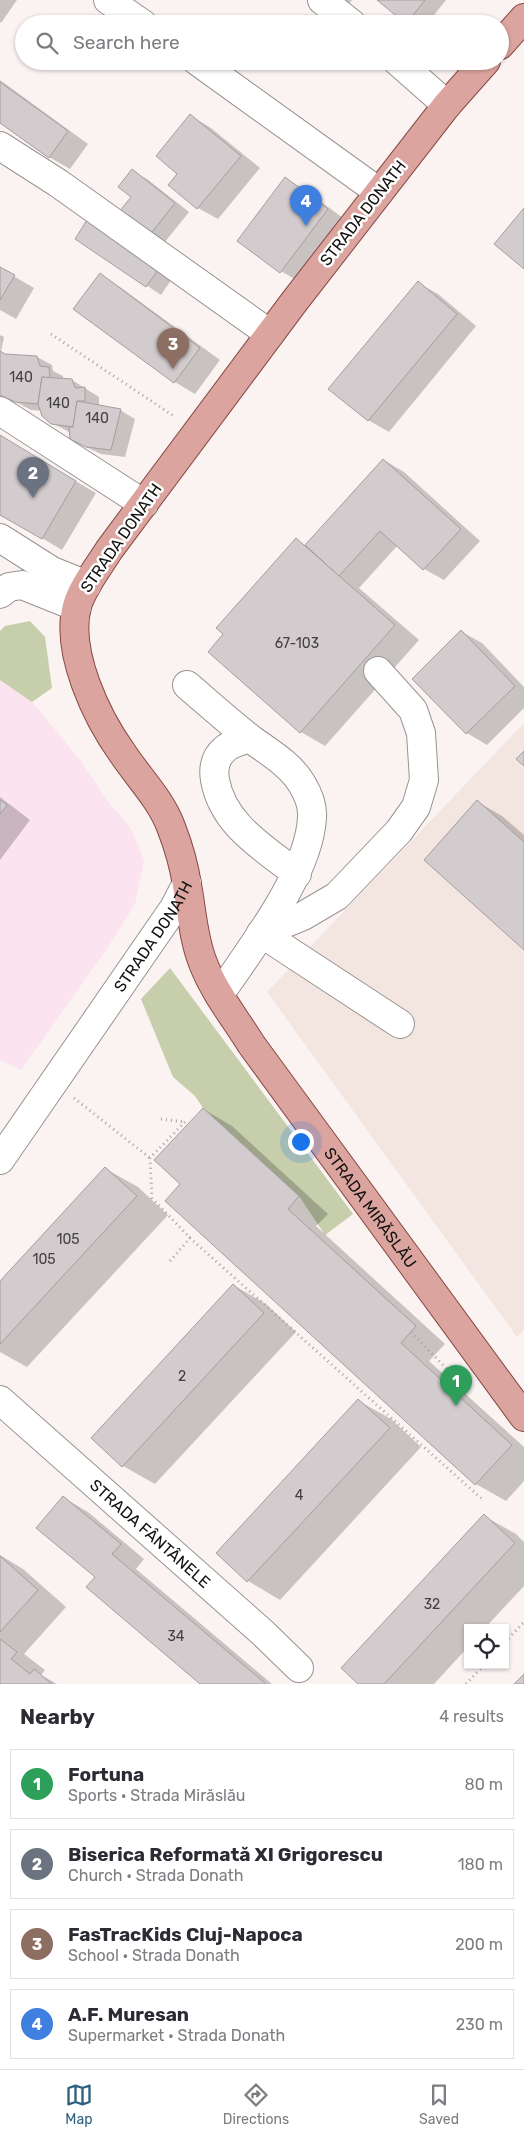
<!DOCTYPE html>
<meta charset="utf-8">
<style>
:root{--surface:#fff;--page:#f7f7f7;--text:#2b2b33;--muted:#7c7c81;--line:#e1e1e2;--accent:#2e617e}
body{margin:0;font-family:Rubik,sans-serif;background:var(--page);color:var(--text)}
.controls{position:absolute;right:15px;bottom:15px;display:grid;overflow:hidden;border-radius:0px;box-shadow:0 1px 4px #0004}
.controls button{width:45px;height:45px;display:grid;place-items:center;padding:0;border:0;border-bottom:1px solid var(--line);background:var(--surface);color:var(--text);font:25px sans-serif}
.you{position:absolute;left:300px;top:1141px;width:18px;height:18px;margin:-12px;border:4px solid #fff;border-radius:50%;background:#1a73e8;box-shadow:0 0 0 8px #1a73e833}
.badge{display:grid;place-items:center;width:32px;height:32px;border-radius:50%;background:var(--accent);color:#fff;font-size:16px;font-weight:700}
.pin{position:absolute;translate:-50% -41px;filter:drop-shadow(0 1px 2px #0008)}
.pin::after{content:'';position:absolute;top:26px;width:18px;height:15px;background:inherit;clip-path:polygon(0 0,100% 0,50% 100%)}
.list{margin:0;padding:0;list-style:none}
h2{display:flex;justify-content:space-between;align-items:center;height:65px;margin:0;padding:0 20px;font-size:21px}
h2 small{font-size:16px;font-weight:400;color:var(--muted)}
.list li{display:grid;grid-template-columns:32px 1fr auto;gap:15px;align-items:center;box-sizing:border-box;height:70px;margin:0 10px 10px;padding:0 10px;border:1px solid var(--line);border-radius:0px}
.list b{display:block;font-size:19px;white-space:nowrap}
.list p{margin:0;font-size:16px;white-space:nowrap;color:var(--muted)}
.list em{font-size:16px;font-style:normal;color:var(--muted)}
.icon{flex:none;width:28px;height:28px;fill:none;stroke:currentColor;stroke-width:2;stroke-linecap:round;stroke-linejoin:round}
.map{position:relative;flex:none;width:524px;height:1684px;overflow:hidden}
.search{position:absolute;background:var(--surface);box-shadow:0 1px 4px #0004;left:15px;right:15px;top:15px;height:55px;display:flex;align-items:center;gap:12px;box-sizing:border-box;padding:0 18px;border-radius:28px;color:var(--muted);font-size:19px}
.sheet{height:385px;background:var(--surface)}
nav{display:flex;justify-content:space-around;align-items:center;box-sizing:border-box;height:70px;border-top:1px solid var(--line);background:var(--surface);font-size:14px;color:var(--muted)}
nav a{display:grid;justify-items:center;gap:2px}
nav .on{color:var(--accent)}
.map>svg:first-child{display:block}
.commercial{fill:#fbe3ef}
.built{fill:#f3e5df}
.green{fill:#c6ceac}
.shadow{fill:#0003}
.building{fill:#d3ccce;stroke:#a59ea0}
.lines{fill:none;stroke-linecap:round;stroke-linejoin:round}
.minor-casing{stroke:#999391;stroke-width:30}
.major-casing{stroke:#874943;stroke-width:30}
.path{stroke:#a7a2a0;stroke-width:3;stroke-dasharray:1 4;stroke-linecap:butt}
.minor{stroke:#fff;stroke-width:28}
.major{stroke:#dca49e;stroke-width:28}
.labels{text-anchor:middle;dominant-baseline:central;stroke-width:5;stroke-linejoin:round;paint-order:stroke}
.number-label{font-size:14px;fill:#444040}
.street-label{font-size:16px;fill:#141211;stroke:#fff}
</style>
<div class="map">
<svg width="524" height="1684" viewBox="0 0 524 1684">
<rect width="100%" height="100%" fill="#faf3f1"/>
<path class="commercial" d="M 0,680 L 32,702 L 80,760 L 107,800 L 132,830 L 144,861 L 135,904 L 106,950 L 21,1070 L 0,1060 Z"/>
<path class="built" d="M 524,723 L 524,1330 L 517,1337 L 267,992 Z"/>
<g class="green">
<path d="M 30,621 L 45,637 L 52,688 L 32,702 L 0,680 L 0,631 L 5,626 Z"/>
<path d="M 170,968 L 353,1214 L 325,1235 L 299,1196 L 203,1108 L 195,1096 L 173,1077 L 141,999 Z"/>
</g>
<g class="shadow">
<path d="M 0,0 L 17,0 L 1,23 L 0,22 Z"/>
<path d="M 340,0 L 352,0 L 348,5 Z"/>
<path d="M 379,0 L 446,0 L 427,24 L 409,24 Z"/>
<path d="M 0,80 L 88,144 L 70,169 L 49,157 L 0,121 Z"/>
<path d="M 191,116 L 211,128 L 260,168 L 218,219 L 198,208 L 179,173 Z"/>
<path d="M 132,171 L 147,179 L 189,212 L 164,243 L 150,235 L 133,197 Z"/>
<path d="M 285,178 L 305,190 L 347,221 L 301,283 L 281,271 Z"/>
<path d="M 76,238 L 176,273 L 161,295 Z"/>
<path d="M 0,268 L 34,288 L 16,319 L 0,310 Z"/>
<path d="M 100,275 L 120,287 L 220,360 L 195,394 L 175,382 L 75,309 Z"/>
<path d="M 418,283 L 438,294 L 476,326 L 389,432 L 368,420 Z"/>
<path d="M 0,335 L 4,337 L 1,352 L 6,356 L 37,357 L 52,365 L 53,371 L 63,376 L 63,380 L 72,380 L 99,397 L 99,406 L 120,410 L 135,419 L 125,457 L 101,454 L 86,447 L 71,433 L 52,423 L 42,411 L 31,410 L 1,394 Z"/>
<path d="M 0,437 L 96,493 L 62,550 L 0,513 Z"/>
<path d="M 384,460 L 404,472 L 480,541 L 444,580 L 424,569 L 398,545 L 359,588 L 419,640 L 325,746 L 301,732 L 296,540 L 306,546 Z"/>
<path d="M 462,632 L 482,643 L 524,687 L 524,708 L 487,745 L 467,733 Z"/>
<path d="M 0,797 L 30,820 L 0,860 Z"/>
<path d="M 478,802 L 502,816 L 524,835 L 524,948 Z"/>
<path d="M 203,1109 L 232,1126 L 328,1214 L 316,1226 L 445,1344 L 429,1361 L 524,1447 L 524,1481 L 506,1501 L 476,1484 L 166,1201 L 182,1184 Z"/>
<path d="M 106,1169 L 138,1187 L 168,1215 L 27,1367 L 0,1352 L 0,1283 Z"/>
<path d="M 233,1285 L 266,1304 L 296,1332 L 155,1484 L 123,1466 Z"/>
<path d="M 359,1401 L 391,1419 L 421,1447 L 280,1600 L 248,1581 L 218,1553 Z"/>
<path d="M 64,1498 L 88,1512 L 144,1559 L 136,1569 L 272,1684 L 202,1684 L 97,1577 Z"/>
<path d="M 484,1516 L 516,1534 L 524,1542 L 524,1586 L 485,1628 L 468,1628 L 468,1647 L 434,1684 L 360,1684 Z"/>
<path d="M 0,1555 L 23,1569 L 66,1607 L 24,1654 L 45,1670 L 41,1675 L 57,1684 L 0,1684 Z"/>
</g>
<g class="building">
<path d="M 377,0 L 425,0 L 406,24 Z"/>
<path d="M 0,82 L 68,131 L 49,158 L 0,123 Z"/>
<path d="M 190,114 L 241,156 L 197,209 L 168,185 L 177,174 L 156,156 Z"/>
<path d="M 132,169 L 175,203 L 149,236 L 119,212 L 131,197 L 118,187 Z"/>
<path d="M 285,177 L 328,209 L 280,273 L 237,241 Z"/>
<path d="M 524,208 L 524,269 L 494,244 Z"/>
<path d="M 90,215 L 162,264 L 146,287 L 75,239 Z"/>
<path d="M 0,267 L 15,275 L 0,300 Z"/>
<path d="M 100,273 L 200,348 L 174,383 L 73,309 Z"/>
<path d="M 418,281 L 457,314 L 368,421 L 328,389 Z"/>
<path d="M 0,351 L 5,354 L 37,356 L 40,366 L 49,367 L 50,378 L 42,377 L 38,404 L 15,402 L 0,395 Z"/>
<path d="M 42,377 L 72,379 L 75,388 L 85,387 L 85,401 L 77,401 L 73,427 L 51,424 L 42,416 L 38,404 Z"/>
<path d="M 77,401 L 121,409 L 111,450 L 86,447 L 70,439 L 69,427 L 73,427 Z"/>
<path d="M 0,435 L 76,481 L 42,539 L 0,515 Z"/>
<path d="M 383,459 L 461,529 L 423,570 L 380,531 L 339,576 L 305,545 Z"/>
<path d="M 296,538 L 395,625 L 300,733 L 208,652 L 223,634 L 216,628 Z"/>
<path d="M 461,630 L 515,686 L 466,734 L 412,679 Z"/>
<path d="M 524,751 L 524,766 L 516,759 Z"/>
<path d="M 0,800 L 7,805 L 0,814 Z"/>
<path d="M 477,800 L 524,842 L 524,950 L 424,860 Z"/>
<path d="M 203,1108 L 299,1196 L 288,1209 L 416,1326 L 401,1343 L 512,1445 L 475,1485 L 165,1201 L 180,1184 L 154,1160 Z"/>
<path d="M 105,1167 L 137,1196 L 0,1344 L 0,1281 Z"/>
<path d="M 233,1284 L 264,1313 L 122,1467 L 91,1438 Z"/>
<path d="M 358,1399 L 390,1428 L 247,1582 L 216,1553 Z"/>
<path d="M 63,1496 L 121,1544 L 112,1554 L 266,1684 L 200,1684 L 86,1587 L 95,1577 L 36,1528 Z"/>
<path d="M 484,1514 L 515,1543 L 384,1684 L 358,1684 L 341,1668 Z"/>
<path d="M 0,1556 L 38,1590 L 0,1632 Z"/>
<path d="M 0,1639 L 17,1652 L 11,1659 L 30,1674 L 34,1669 L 52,1684 L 0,1684 Z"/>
<path d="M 524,1674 L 524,1684 L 514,1684 Z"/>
</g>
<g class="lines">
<g class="minor-casing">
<g id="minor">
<path d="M 108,0 L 143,24"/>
<path d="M 322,0 L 352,24"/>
<path d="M 197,61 L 379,192"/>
<path d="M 397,61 L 447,105"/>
<path d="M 0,146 L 58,183 L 270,334"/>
<path d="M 0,411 L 144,504"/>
<path d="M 0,538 L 52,571 L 87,585"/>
<path d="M 0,594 L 9,587 L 22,585 L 77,607"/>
<path d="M 187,685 C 208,703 229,722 251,739 C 269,752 291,765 302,784 C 308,794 313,805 312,817 C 310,872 251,948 220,994"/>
<path d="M 249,738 C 242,741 231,743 225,749 C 215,757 213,768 215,780 C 223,825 264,848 297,874"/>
<path d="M 261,933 L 303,916 L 337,896 L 399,831 L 416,807 L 424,780 L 421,733 L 413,710 L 378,671"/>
<path d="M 261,933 L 400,1024"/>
<path id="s1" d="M 0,1160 L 174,908 L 187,883"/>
<path id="s2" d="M 0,1400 L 263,1633 L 299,1668"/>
</g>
</g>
<g class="major-casing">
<g id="major">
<path d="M 500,45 L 524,18"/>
<path id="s3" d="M 486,61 L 447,105 L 294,302 L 109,550 C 98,568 83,586 77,606 C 65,652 97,718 123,754 C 139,778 161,800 171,827 C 178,845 184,865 187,885 C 192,911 193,938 203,963 C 214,992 235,1018 251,1044 L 524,1417"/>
</g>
</g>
<g class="path">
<path d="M 51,334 L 175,417"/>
<path d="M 74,1098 L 150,1158"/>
<path d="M 161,1119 L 184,1122"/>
<path d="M 185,1122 L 150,1158 L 152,1198 L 190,1238"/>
<path d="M 170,1261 L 190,1238 L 482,1499"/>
<path d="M 411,1332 L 470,1393"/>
<path d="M 505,1642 L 524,1622"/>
<path d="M 466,1684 L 484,1665"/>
</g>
<use href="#minor" class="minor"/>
<use href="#major" class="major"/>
</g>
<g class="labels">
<g class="number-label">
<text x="21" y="377">140</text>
<text x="58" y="403">140</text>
<text x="97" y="418">140</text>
<text x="297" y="643">67-103</text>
<text x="68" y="1239">105</text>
<text x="44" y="1259">105</text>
<text x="182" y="1376">2</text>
<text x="299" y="1495">4</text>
<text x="432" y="1604">32</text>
<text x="176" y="1636">34</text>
</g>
<g class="street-label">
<text transform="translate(363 213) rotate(-52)">STRADA DONATH</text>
<text transform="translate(121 538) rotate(-55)">STRADA DONATH</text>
<text stroke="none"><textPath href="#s1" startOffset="271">STRADA DONATH</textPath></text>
<text stroke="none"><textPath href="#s3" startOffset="1366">STRADA MIRĂSLĂU</textPath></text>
<text stroke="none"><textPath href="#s2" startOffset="201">STRADA FÂNTÂNELE</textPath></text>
</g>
</g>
</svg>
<div class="controls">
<button><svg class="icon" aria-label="locate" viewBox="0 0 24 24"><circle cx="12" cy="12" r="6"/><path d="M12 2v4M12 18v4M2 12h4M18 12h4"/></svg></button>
</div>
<div class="you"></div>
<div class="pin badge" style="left:456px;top:1406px;background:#2e9e5b">1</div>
<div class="pin badge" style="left:33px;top:498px;background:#6b7280">2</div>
<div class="pin badge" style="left:173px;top:369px;background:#8d6e63">3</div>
<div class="pin badge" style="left:306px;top:226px;background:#3f7fe0">4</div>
<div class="search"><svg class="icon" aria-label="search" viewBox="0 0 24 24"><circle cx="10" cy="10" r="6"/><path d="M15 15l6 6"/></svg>Search here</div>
</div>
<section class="sheet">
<h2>Nearby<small>4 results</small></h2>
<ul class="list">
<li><span class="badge" style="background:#2e9e5b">1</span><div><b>Fortuna</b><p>Sports · Strada Mirăslău</p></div><em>80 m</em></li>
<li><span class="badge" style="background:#6b7280">2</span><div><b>Biserica Reformată XI Grigorescu</b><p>Church · Strada Donath</p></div><em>180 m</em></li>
<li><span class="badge" style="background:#8d6e63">3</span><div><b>FasTracKids Cluj-Napoca</b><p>School · Strada Donath</p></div><em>200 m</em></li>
<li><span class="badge" style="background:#3f7fe0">4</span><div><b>A.F. Muresan</b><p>Supermarket · Strada Donath</p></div><em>230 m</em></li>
</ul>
</section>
<nav>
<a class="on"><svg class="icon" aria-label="map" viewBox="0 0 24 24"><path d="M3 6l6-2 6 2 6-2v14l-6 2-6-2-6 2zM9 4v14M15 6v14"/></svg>Map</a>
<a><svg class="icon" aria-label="directions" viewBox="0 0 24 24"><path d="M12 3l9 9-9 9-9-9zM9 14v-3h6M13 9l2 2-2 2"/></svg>Directions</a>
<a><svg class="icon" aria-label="saved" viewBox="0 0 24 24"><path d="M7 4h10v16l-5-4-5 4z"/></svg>Saved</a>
</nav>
